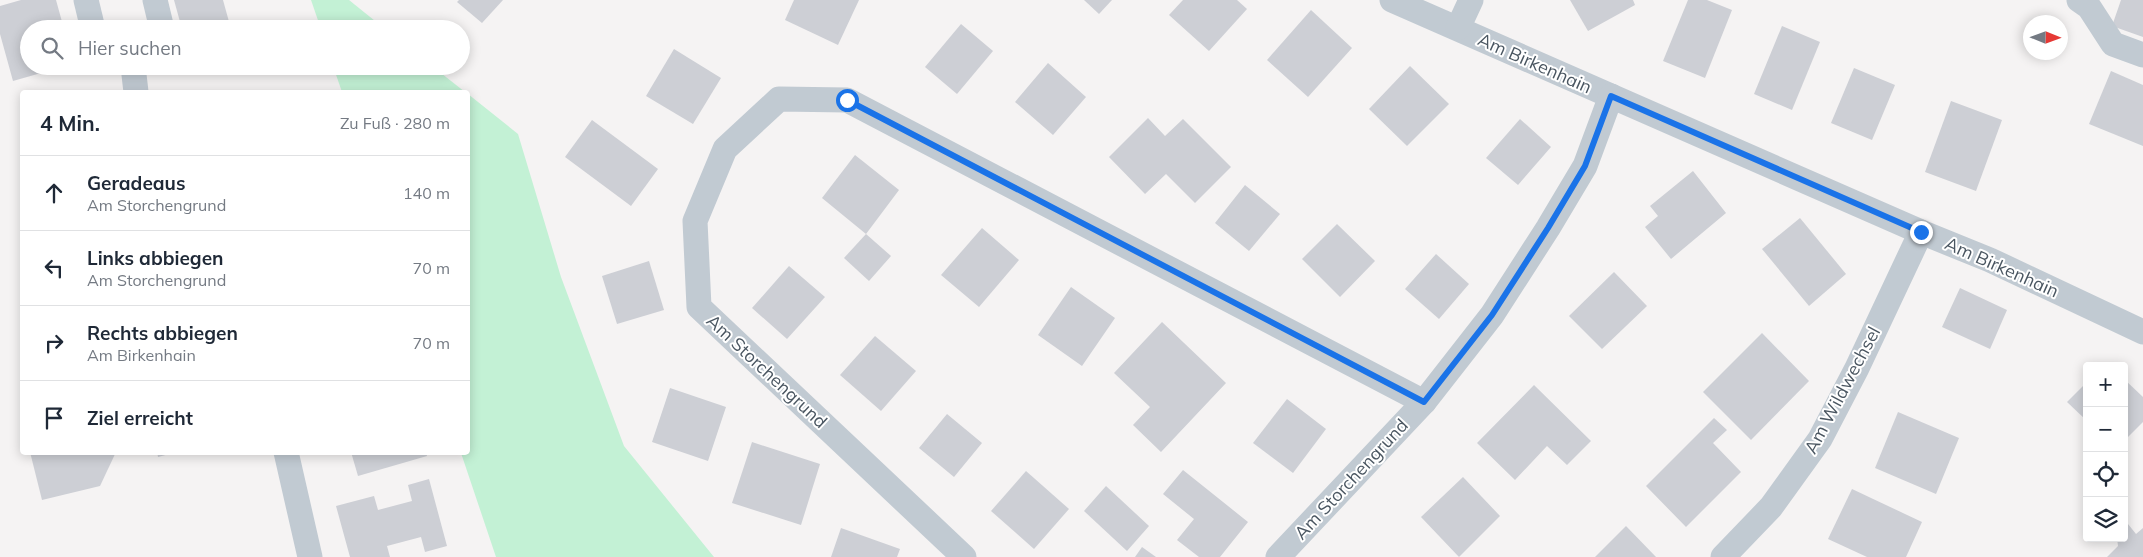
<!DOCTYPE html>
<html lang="de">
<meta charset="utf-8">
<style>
:root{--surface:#fff;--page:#f6f6f7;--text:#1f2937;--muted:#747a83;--line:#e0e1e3}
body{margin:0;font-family:Mulish,sans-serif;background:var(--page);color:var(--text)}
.controls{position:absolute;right:15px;bottom:15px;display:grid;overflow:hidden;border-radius:5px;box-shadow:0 2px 12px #0003}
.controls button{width:45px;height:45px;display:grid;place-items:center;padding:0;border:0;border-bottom:1px solid var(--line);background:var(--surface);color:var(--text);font:25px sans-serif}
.compass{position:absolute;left:2023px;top:15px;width:45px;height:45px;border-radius:50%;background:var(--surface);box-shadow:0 2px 12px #0003;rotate:91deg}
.stop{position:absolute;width:15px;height:15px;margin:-11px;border:4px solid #1a73e8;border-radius:50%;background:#fff}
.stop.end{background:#1a73e8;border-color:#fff;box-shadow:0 1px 5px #0008}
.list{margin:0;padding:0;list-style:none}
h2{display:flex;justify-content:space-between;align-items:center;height:65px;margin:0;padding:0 20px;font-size:21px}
h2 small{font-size:16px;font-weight:400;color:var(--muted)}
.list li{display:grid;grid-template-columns:32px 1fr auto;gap:15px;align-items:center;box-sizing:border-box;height:75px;padding:0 20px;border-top:1px solid var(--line)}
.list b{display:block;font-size:19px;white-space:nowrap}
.list p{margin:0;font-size:16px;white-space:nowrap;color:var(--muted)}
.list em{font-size:16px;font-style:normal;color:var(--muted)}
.icon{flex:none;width:28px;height:28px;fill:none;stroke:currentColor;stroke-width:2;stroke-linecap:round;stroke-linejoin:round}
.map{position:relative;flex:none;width:2143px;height:557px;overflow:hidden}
.search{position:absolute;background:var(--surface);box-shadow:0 2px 12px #0003;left:20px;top:20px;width:450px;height:55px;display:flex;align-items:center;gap:12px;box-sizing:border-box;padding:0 18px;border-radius:28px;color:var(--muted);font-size:19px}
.panel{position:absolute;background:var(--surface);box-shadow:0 2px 12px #0003;left:20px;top:90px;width:450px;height:365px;border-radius:5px}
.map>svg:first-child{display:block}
.green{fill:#c3f1d5}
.building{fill:#cdcfd5}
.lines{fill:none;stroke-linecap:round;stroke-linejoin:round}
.street{stroke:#c1cad2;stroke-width:25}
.route{stroke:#1a73e8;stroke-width:6}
.labels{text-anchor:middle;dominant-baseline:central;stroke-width:4;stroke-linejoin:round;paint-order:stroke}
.street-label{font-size:18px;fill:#4a5661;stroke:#fff}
</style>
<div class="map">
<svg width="2143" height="557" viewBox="0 0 2143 557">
<rect width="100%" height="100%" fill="#f5f3f3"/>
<g class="green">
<path d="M 311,0 L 349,0 L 385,29 L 321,29 Z"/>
<path d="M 333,66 L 432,66 L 465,92 L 342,92 Z"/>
<path d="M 468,94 L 518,134 L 561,277 L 624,446 L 714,557 L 496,557 L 461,453 L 468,452 Z"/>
</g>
<g class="building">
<path d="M 21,0 L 56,0 L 64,29 L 29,29 L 29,66 L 62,67 L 13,81 L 0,34 L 0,6 Z"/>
<path d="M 174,0 L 223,0 L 231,29 L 182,29 Z"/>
<path d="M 459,0 L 503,0 L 482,23 L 457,2 Z"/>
<path d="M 794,0 L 859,0 L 838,45 L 785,20 Z"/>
<path d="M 1084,0 L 1112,0 L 1099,14 Z"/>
<path d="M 1183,0 L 1237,0 L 1247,9 L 1209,51 L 1169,15 Z"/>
<path d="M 1570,0 L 1633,0 L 1635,5 L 1588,31 Z"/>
<path d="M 1688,0 L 1707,0 L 1732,10 L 1705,78 L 1663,61 Z"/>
<path d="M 2121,0 L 2143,0 L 2143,37 L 2112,26 Z"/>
<path d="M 1311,10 L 1352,48 L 1308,97 L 1267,60 Z"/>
<path d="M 961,24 L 993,51 L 957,94 L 925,67 Z"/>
<path d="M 1782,26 L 1820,42 L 1792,110 L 1754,94 Z"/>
<path d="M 674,49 L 721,78 L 693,124 L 646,96 Z"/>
<path d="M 1048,63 L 1086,97 L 1053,135 L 1015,102 Z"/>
<path d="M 1410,66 L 1449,104 L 1407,146 L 1369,109 Z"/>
<path d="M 1854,68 L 1895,85 L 1872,140 L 1831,123 Z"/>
<path d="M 2111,71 L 2143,85 L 2143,146 L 2089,124 Z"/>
<path d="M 1951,101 L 2002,120 L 1976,191 L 1925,172 Z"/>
<path d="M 1148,118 L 1165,136 L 1183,119 L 1231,167 L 1195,203 L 1166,174 L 1145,194 L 1109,157 Z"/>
<path d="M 1520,119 L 1551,147 L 1518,185 L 1486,158 Z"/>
<path d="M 592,120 L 658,169 L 631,206 L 565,157 Z"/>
<path d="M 855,155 L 899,190 L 866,234 L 822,198 Z"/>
<path d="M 1693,171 L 1726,213 L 1671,259 L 1645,227 L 1658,216 L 1650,206 Z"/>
<path d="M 1245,185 L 1280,214 L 1249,251 L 1215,223 Z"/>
<path d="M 1800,218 L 1846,274 L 1809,306 L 1762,249 Z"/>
<path d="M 1337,224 L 1375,261 L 1340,297 L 1302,259 Z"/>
<path d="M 982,228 L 1019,260 L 979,307 L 941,275 Z"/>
<path d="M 866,234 L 891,256 L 869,281 L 844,258 Z"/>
<path d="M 1436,254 L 1469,284 L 1439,319 L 1405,289 Z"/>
<path d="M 649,261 L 664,310 L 617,324 L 602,276 Z"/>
<path d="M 789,266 L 825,297 L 787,339 L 752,308 Z"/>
<path d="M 1614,272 L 1647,306 L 1602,349 L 1569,316 Z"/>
<path d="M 1071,287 L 1115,318 L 1082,366 L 1038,335 Z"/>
<path d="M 1960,288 L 2007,310 L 1990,349 L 1942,327 Z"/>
<path d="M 1162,322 L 1226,383 L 1161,452 L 1133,425 L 1150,407 L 1114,373 Z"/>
<path d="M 1762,333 L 1809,381 L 1751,440 L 1703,392 Z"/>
<path d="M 875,336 L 916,371 L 881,411 L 840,375 Z"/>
<path d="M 2124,379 L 2143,397 L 2143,422 L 2124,441 Z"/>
<path d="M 2087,382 L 2087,421 L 2067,402 Z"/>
<path d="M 1534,385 L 1591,441 L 1567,465 L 1547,446 L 1515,480 L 1477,443 Z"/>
<path d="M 670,388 L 726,407 L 708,461 L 652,442 Z"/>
<path d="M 1287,399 L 1326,429 L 1293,473 L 1253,443 Z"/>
<path d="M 1898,412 L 1959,438 L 1936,494 L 1875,468 Z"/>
<path d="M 947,414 L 982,443 L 954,477 L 919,448 Z"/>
<path d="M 1714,418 L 1727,430 L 1713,443 L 1741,472 L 1686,527 L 1646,486 Z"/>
<path d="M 752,442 L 820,464 L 801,525 L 732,503 Z"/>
<path d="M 30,452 L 116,452 L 100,486 L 42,500 Z"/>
<path d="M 157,452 L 173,452 L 173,453 L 158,457 Z"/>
<path d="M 351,452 L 426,452 L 427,456 L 358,476 Z"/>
<path d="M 1183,470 L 1248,522 L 1220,557 L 1199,557 L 1177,540 L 1194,519 L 1163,494 Z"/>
<path d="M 1026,471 L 1069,509 L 1034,549 L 991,511 Z"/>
<path d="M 1463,477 L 1500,516 L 1459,557 L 1421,517 Z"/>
<path d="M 429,479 L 447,546 L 425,552 L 421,537 L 387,546 L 390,557 L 350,557 L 336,506 L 374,496 L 378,510 L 412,501 L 408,485 Z"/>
<path d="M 1106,486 L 1149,526 L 1127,551 L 1084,511 Z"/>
<path d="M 1852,489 L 1922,522 L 1906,557 L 1867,557 L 1828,539 Z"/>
<path d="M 2128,524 L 2136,534 L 2143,528 L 2143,557 L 2107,557 L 2118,546 L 2117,538 L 2124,538 L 2124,527 Z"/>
<path d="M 1626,526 L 1656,557 L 1595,557 Z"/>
<path d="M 841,528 L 900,549 L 897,557 L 831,557 Z"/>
<path d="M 1142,547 L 1156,557 L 1135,557 Z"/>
</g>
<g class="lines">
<g class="street">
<path d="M 86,0 L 93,29"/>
<path d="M 155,0 L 162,29"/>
<path d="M 1392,0 L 1921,232 L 1990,260 L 2143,332"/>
<path d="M 2079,0 L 2089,7 L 2113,44 L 2143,55"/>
<path d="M 1458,28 L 1471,0"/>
<path d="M 133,66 L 136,92"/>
<path d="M 286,452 L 310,557"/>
<path d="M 964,557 L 699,307 L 695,221 L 725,149 L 779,99 L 847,100 L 1424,402"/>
<path d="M 1278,557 L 1424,402 L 1492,315 L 1548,228 L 1585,166 L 1611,96"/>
<path d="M 1723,557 L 1771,507 L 1820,439 L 1857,368 L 1921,232"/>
</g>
</g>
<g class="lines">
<path class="route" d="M 847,100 L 1424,402 L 1492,315 L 1548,228 L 1585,166 L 1611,96 L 1921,232"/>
</g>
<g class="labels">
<g class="street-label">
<text transform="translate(1535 63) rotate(24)">Am Birkenhain</text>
<text transform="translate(2002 267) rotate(24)">Am Birkenhain</text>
<text transform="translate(767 371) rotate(43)">Am Storchengrund</text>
<text transform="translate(1842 390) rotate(-62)">Am Wildwechsel</text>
<text transform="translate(1351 479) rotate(-47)">Am Storchengrund</text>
</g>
</g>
</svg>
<div class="controls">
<button>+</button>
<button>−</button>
<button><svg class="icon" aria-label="locate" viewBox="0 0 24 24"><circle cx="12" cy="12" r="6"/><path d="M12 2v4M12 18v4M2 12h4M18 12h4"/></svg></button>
<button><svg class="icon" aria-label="layers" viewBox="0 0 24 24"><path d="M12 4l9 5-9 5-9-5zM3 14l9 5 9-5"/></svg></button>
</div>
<svg class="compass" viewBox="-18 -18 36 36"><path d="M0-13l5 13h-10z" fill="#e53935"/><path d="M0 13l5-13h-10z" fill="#747a83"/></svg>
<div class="stop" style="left:847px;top:100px"></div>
<div class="stop end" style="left:1921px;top:232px"></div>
<div class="search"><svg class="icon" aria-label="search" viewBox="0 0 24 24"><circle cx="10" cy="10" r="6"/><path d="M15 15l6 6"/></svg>Hier suchen</div>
<section class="panel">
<h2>4 Min.<small>Zu Fuß · 280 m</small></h2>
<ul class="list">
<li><svg class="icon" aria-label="ahead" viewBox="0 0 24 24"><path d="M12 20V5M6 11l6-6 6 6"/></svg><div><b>Geradeaus</b><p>Am Storchengrund</p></div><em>140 m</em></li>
<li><svg class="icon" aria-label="left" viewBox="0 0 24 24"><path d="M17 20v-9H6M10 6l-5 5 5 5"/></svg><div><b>Links abbiegen</b><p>Am Storchengrund</p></div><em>70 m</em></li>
<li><svg class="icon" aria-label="right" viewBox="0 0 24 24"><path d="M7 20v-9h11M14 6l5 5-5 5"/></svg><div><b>Rechts abbiegen</b><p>Am Birkenhain</p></div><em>70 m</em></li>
<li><svg class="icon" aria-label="arrive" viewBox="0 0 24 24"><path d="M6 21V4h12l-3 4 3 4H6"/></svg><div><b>Ziel erreicht</b></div></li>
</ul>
</section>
</div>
